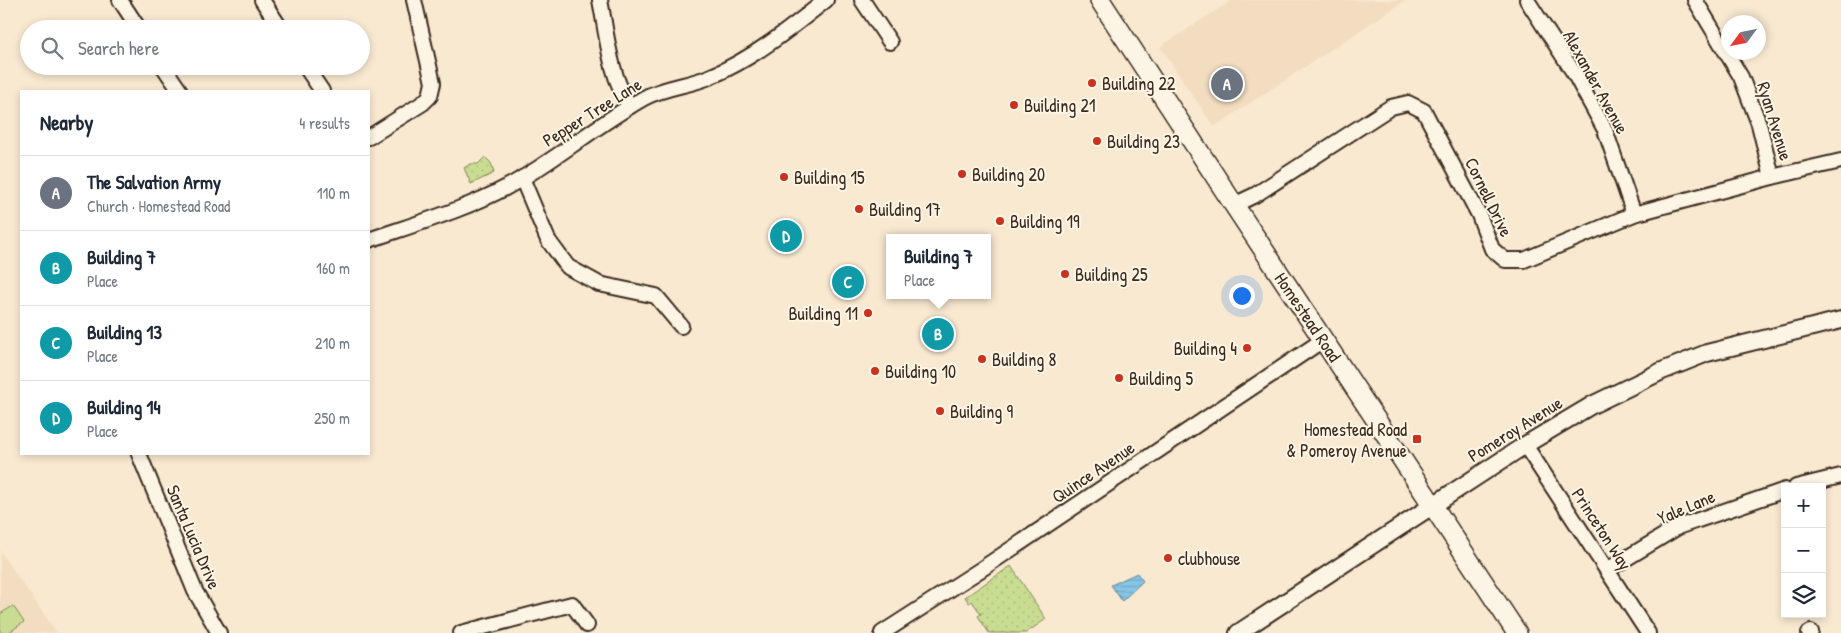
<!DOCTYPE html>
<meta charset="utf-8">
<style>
:root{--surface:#fff;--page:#f6f6f7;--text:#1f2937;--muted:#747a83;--line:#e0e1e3;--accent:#db2777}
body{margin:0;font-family:"Patrick Hand",sans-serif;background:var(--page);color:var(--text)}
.controls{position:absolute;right:15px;bottom:15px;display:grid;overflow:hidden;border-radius:0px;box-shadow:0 2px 8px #0003}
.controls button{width:45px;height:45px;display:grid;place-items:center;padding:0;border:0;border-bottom:1px solid var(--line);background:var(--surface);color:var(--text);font:25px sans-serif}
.compass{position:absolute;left:1721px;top:15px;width:45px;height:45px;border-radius:50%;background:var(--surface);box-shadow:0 2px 8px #0003;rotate:237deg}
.you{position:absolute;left:1241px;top:295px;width:18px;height:18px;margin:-12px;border:4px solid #fff;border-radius:50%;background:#1a73e8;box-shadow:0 0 0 8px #1a73e833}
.badge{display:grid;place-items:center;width:32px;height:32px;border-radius:50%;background:var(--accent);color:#fff;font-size:16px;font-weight:700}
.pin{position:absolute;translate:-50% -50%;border:2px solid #fff;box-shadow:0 1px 5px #0006}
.popup{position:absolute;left:886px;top:234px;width:105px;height:65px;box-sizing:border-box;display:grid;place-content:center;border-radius:0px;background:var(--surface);filter:drop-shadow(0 1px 4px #0005);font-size:16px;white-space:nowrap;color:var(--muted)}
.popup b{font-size:19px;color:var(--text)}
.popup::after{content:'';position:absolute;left:50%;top:100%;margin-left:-10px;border:10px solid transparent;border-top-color:var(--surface)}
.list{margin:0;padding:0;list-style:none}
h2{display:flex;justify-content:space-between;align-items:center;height:65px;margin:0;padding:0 20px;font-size:21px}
h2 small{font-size:16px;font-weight:400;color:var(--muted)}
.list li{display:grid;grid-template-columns:32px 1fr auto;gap:15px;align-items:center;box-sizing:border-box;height:75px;padding:0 20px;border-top:1px solid var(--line)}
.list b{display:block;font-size:19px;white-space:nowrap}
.list p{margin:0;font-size:16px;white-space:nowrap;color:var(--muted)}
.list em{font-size:16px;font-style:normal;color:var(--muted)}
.icon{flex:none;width:28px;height:28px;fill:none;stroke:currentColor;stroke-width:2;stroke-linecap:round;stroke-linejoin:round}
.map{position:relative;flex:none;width:1841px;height:633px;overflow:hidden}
.search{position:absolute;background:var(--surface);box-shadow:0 2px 8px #0003;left:20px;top:20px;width:350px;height:55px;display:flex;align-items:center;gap:12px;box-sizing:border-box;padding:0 18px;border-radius:28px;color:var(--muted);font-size:19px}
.panel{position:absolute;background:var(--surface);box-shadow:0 2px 8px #0003;left:20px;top:90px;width:350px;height:365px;border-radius:0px}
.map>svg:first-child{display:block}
.built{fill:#f3ddc0}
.grass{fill:#c9dd92;stroke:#828458}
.park{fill:url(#park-dots);stroke:#828458}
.water{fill:url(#water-rules);stroke:#678796}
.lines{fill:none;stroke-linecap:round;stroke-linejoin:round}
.minor-casing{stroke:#3b2a1e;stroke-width:18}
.tertiary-casing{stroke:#3b2a1e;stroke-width:20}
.secondary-casing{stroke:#3b2a1e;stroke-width:22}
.minor{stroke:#fcf5e5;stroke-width:14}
.tertiary{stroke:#fcf5e5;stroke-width:16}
.secondary{stroke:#fcf5e5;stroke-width:19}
.poi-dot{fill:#c8321e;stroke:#fcf5e5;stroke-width:2}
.labels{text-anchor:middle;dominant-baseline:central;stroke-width:4;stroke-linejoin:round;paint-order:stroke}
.street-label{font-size:18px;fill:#3b2a1e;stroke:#fcf5e5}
.poi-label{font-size:18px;fill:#3b2a1e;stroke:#fcf5e5;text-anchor:start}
</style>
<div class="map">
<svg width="1841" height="633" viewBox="0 0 1841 633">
<defs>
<pattern id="park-dots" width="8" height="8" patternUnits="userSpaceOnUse" patternTransform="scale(1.25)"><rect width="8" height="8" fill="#c9dd92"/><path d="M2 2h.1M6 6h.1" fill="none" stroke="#aebe7d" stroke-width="1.8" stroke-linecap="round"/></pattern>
<pattern id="water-rules" width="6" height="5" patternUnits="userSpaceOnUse" patternTransform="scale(1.25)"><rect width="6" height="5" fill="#85c5e6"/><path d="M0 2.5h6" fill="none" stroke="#74a9c5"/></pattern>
</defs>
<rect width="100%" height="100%" fill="#f9e9d1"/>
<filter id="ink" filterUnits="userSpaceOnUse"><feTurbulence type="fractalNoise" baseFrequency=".02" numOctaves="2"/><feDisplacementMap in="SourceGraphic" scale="10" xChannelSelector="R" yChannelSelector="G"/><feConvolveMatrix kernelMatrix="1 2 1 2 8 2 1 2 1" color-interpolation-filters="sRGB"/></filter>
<g filter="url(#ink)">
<g class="built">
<path d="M 1232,0 L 1406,0 L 1214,127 L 1160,47 Z"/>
<path d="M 0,551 L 57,633 L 0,633 Z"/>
</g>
<path class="grass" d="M 13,606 L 24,622 L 8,633 L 0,633 L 0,614 Z"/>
<g class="park">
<path d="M 485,157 L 491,163 L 494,173 L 471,184 L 464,168 L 470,164 L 478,164 Z"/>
<path d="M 1011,566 L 1046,619 L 1026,633 L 989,633 L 978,616 L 981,614 L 972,601 L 969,603 L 965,597 Z"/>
</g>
<path class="water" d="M 1137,573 L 1143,581 L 1122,601 L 1111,585 Z"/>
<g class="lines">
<g class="minor-casing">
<g id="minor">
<path d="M 120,0 L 139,29"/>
<path d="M 262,0 L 281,29"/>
<path d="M 600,0 C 607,35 610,77 630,106"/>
<path d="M 862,0 L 890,42"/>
<path d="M 1527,0 L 1574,73 L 1605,130 L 1634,214"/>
<path d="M 1695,0 L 1741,77 L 1759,124 L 1772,177"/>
<path d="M 163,66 L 180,91"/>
<path d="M 305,66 L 322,91"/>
<path d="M 369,137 L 423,103 L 430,96 L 433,83 L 414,0"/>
<path d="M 522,178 L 548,240 L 568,267 L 599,284 L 656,296 L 681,326"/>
<path d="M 1234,205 L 1255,195 L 1391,107 L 1408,103 L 1424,111 L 1479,215 L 1492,249 L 1505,260 L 1524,260 L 1634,214 L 1772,177 L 1841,161"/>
<path d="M 369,240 C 415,224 464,210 507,187 C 555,161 596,125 644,98 C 664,87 688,86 709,77 C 750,61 791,28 826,0"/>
<path d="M 1525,445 L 1648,633"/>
<path d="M 139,454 L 195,591 L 219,633"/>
<path d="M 1796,487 L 1841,476"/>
<path d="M 1607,570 L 1678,527 L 1785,490"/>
<path d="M 461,633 L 572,604 L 587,625"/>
<path d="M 882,633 L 980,570 L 1323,340"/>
<path d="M 1809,633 L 1811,632"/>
</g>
</g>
<g class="tertiary-casing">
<path id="tertiary" d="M 1238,633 L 1525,445 L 1592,405 L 1662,371 L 1707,353 L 1841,320"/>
</g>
<g class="secondary-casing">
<path id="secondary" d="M 1100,0 L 1234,205 L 1517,633"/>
</g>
<use href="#minor" class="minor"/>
<use href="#tertiary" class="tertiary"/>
<use href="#secondary" class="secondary"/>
</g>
</g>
<g class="poi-dot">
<circle cx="1092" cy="83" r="5"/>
<circle cx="1014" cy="105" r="5"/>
<circle cx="1097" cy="141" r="5"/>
<circle cx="962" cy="174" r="5"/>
<circle cx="784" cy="177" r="5"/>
<circle cx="859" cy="209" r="5"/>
<circle cx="1000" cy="221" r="5"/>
<circle cx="1065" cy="274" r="5"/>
<circle cx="868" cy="313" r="5"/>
<circle cx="1247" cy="348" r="5"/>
<circle cx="982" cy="359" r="5"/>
<circle cx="875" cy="371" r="5"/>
<circle cx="1119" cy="378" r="5"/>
<circle cx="940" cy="411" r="5"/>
<rect x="1412" y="434" width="10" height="10" rx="2.5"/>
<circle cx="1168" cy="558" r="5"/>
</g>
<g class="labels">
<g class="street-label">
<text transform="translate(1596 82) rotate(61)">Alexander Avenue</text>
<text transform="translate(592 112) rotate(-32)">Pepper Tree Lane</text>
<text transform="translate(1775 121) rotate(73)">Ryan Avenue</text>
<text transform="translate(1489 197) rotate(64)">Cornell Drive</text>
<text transform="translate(1308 317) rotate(56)">Homestead Road</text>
<text transform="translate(1515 429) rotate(-32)">Pomeroy Avenue</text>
<text transform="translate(1093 472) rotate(-34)">Quince Avenue</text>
<text transform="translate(1686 507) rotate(-23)">Yale Lane</text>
<text transform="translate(1602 529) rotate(57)">Princeton Way</text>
<text transform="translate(194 537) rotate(67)">Santa Lucia Drive</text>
</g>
<g class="poi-label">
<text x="1102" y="83">Building 22</text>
<text x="1024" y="105">Building 21</text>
<text x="1107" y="141">Building 23</text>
<text x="972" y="174">Building 20</text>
<text x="794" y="177">Building 15</text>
<text x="869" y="209">Building 17</text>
<text x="1010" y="221">Building 19</text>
<text x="1075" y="274">Building 25</text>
<text x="858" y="313" text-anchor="end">Building 11</text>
<text x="1237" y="348" text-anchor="end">Building 4</text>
<text x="992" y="359">Building 8</text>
<text x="885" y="371">Building 10</text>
<text x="1129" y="378">Building 5</text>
<text x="950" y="411">Building 9</text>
<text x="1407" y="429" text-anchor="end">Homestead Road<tspan x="1407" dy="21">&amp; Pomeroy Avenue</tspan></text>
<text x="1178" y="558">clubhouse</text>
</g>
</g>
</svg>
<div class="controls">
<button>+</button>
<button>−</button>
<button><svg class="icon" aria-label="layers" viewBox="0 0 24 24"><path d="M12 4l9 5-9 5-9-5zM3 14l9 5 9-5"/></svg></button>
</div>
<svg class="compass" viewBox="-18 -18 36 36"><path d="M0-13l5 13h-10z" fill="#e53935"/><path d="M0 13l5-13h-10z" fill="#747a83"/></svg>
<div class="you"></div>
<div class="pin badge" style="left:1227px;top:84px;background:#6b7280">A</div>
<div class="pin badge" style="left:938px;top:334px;background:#0f9aa8">B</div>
<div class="popup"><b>Building 7</b>Place</div>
<div class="pin badge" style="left:848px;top:282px;background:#0f9aa8">C</div>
<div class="pin badge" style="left:786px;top:236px;background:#0f9aa8">D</div>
<div class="search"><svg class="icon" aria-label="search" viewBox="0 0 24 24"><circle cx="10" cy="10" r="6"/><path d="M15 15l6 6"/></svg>Search here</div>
<section class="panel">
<h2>Nearby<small>4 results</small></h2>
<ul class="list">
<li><span class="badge" style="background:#6b7280">A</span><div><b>The Salvation Army</b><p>Church · Homestead Road</p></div><em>110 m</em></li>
<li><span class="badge" style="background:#0f9aa8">B</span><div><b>Building 7</b><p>Place</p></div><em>160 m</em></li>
<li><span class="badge" style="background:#0f9aa8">C</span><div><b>Building 13</b><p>Place</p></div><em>210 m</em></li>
<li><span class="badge" style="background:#0f9aa8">D</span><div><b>Building 14</b><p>Place</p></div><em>250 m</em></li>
</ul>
</section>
</div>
